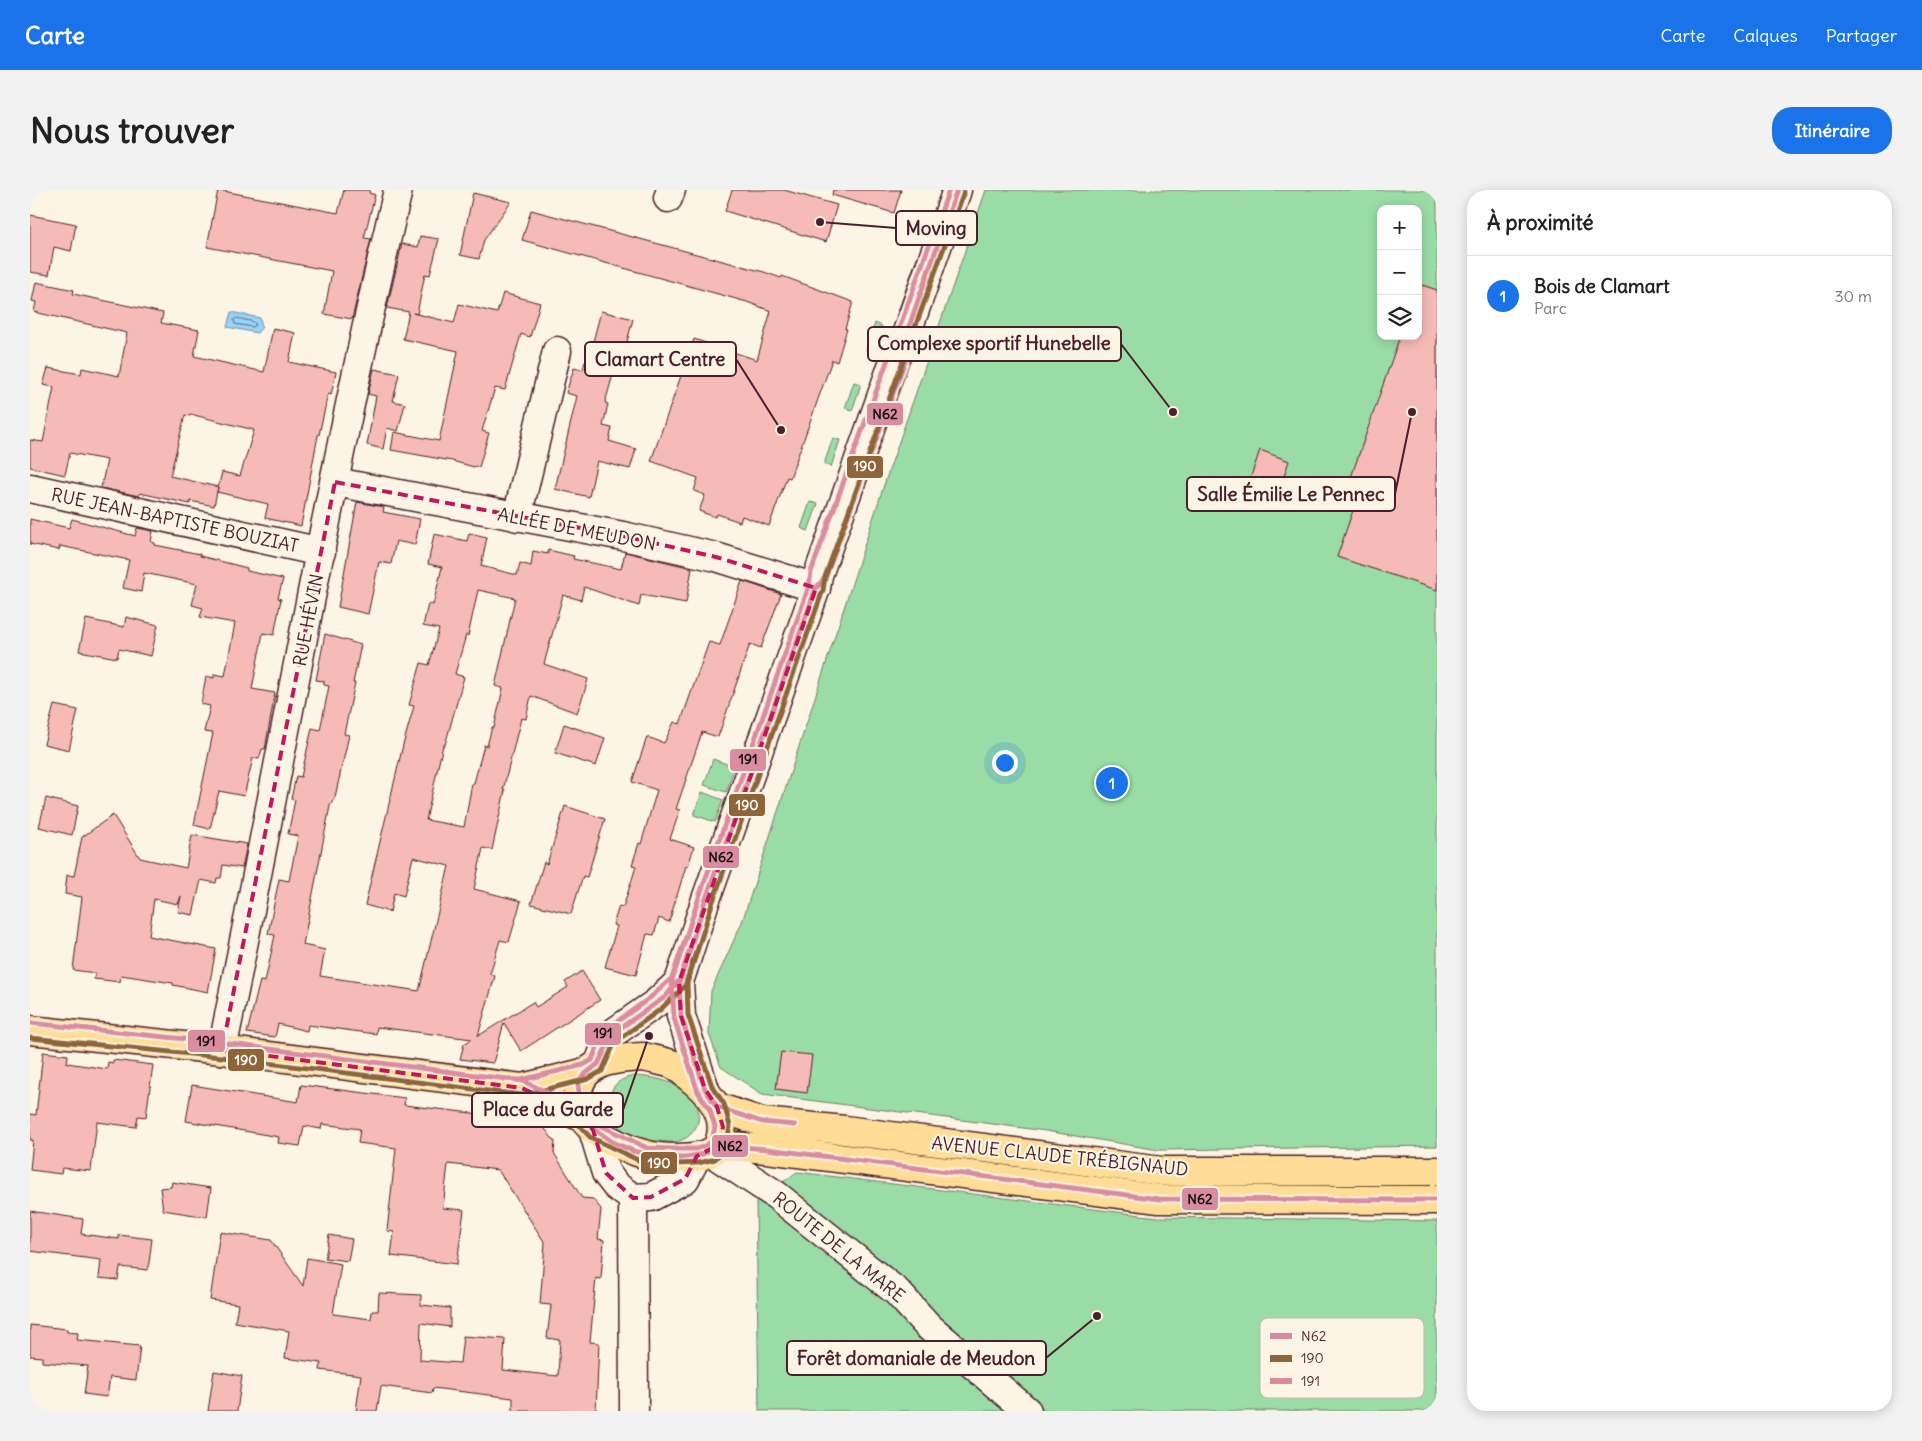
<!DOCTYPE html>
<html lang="fr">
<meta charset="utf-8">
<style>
:root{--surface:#fff;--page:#f2f2f2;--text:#222;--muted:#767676;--line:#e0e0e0;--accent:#1a73e8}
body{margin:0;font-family:Delius,sans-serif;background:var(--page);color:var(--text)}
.controls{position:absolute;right:15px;top:15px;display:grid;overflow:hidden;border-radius:10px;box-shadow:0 2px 12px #0003}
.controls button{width:45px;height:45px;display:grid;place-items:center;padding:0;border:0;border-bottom:1px solid var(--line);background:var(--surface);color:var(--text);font:25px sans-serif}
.you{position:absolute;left:974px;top:572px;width:18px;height:18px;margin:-12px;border:4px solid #fff;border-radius:50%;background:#1a73e8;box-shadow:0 0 0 8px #1a73e833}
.badge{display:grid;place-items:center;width:32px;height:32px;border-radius:50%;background:var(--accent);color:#fff;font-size:16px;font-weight:700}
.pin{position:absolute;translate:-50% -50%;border:2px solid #fff;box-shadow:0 1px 5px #0006}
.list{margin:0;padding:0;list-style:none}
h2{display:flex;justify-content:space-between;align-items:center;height:65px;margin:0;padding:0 20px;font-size:21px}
h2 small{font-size:16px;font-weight:400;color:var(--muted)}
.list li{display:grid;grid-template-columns:32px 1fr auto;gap:15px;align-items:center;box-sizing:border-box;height:80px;padding:0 20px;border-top:1px solid var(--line)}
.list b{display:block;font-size:19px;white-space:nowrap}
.list p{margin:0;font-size:16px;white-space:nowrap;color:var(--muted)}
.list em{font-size:16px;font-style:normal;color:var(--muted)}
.icon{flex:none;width:28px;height:28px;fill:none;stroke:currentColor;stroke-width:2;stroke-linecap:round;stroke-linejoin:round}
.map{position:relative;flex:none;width:1407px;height:1221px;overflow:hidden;border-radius:20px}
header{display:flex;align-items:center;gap:30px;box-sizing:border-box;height:70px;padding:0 25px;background:var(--accent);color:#fff}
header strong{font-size:24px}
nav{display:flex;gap:28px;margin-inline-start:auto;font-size:18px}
.intro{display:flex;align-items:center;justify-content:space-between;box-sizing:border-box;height:120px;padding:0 30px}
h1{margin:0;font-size:35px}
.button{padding:12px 22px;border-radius:20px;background:var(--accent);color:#fff;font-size:18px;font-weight:700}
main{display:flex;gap:30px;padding:0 30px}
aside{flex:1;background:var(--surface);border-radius:20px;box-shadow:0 2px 12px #0003}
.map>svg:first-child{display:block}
.green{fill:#9adca6;stroke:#727e68;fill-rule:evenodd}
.water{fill:#96d3f7;stroke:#788ba5}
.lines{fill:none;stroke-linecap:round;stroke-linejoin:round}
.shore{stroke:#68677d;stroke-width:1}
.building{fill:#f7bbb7;stroke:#4a1f2b;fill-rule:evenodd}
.street-casing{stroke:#4a1f2b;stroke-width:31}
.primary-casing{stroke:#4a1f2b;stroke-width:31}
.street{stroke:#fcf5e5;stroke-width:28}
.primary{stroke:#ffdd96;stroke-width:28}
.bus-1-casing{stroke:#fcf5e5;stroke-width:9}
.bus-2-casing{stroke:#fcf5e5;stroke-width:9}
.bus-3-casing{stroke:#fcf5e5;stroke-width:9}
.bus-1{stroke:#db8b9f;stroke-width:5}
.bus-2{stroke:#8d6539;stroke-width:5}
.bus-3{stroke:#db8c9f;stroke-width:5}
.marked{fill:none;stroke:#c2185b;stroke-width:4;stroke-dasharray:10 6;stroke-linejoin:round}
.labels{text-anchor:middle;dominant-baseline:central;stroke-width:4.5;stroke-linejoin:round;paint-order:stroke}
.street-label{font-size:18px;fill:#4a1f2b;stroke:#fcf5e5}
.key{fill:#fcf5e5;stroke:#c7b5ad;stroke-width:1}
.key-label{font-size:14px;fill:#4a1f2b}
.leader{fill:none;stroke:#4a1f2b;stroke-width:2}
.callout-dot{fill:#4a1f2b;stroke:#fcf5e5;stroke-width:2}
.callout{fill:#fcf5e5;stroke:#4a1f2b;stroke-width:2}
.callout-label{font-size:19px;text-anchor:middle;font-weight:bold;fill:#4a1f2b}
.line-badge{stroke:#fcf5e5;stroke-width:2}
.badge-label{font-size:14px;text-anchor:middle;font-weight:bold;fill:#fff}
.pale-badge-label{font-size:14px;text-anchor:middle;font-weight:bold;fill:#111}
</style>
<header>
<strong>Carte</strong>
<nav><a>Carte</a><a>Calques</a><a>Partager</a></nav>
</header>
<div class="intro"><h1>Nous trouver</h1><a class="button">Itinéraire</a></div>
<main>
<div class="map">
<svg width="1407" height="1221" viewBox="0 0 1407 1221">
<rect width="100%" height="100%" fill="#fcf5e5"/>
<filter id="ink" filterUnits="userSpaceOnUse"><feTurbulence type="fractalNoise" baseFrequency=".02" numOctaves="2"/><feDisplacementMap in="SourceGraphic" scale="10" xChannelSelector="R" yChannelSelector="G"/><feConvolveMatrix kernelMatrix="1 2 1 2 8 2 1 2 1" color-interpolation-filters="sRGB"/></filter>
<g filter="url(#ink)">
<g class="green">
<path d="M 956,0 L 1407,0 L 1407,956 L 1129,960 L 1016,941 L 732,904 L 691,877 L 679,844 L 681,801 L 712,732 L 853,298 ZM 1351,19 L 1388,19 L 1388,146 L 1351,146 Z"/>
<path d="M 887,67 L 889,68 L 868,128 L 866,127 Z"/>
<path d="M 845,133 L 852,136 L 843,162 L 836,160 Z"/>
<path d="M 824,192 L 831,194 L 822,221 L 815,218 Z"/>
<path d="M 803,248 L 810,250 L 801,277 L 794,274 Z"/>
<path d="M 780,312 L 788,314 L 778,341 L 771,338 Z"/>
<path d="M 683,569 L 705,577 L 696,602 L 674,595 Z"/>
<path d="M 672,602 L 693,610 L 685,632 L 664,625 Z"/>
<path d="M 605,886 C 625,887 651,892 664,910 C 677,929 662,953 640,952 C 623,951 603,949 589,937 C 576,924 574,897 594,889 C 597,887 602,887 605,886 Z"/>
<path d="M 767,982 L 1127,1027 L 1407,1031 L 1407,1221 L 729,1221 L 726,1011 Z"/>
</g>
<path class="water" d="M 201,122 L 230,128 L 232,137 L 227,143 L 197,137 Z"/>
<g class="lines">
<path class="shore" d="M 207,128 L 224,132 L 226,135 L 223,137 L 205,134 L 204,130 Z"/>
</g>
<g class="building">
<path d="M 188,0 L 308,23 L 314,0 L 340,0 L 339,3 L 345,5 L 334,48 L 341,49 L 322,129 L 294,124 L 302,81 L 177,57 Z"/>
<path d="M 702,0 L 754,0 L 807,15 L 796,52 L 695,21 Z"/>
<path d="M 803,0 L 871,0 L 864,23 L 802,5 Z"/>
<path d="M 443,3 L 481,12 L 454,50 L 449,69 L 430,65 Z"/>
<path d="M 501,20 L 734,82 L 751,88 L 752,86 L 823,112 L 815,139 L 817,139 L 807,172 L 802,170 L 760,288 L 757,287 L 739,336 L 712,326 L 710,332 L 687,324 L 685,327 L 669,321 L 675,305 L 664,301 L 668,288 L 621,271 L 664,149 L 727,170 L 741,121 L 717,112 L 492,50 Z"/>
<path d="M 0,25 L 46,34 L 41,61 L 24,57 L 19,85 L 0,82 Z"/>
<path d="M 390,46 L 409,49 L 400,85 L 395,84 L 387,124 L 383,123 L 424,133 L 429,114 L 467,123 L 473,103 L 510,113 L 500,147 L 491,144 L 475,200 L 465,198 L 452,241 L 459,243 L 449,277 L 445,276 L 444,277 L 422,271 L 361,260 L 364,242 L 409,251 L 428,161 L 373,149 L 379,122 L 357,118 L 372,54 L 388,57 Z"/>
<path d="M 6,92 L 44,100 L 43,104 L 133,123 L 131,133 L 169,140 L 164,166 L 234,182 L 243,138 L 265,143 L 259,172 L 306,182 L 301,205 L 298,204 L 289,245 L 288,245 L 271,336 L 235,328 L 238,314 L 187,302 L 192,282 L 210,286 L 224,240 L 160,224 L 160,226 L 155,225 L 140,286 L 188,297 L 184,316 L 160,311 L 160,314 L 110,303 L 109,306 L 71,298 L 77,270 L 40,263 L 35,285 L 0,277 L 0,250 L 13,252 L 24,197 L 13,195 L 18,178 L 51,184 L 52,178 L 89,186 L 97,143 L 4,122 L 6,112 L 2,111 Z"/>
<path d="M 1392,95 L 1407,100 L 1407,400 L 1307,367 L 1331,297 L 1319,293 L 1370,146 L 1388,146 L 1388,106 Z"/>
<path d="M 571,121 L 603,129 L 592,171 L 587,170 L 575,213 L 578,214 L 573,236 L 582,238 L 579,251 L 606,259 L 600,279 L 567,271 L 559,307 L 525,299 L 547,206 L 536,203 L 544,178 L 553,180 L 555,171 L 558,171 Z"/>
<path d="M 344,179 L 369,184 L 363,211 L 375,214 L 368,241 L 357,238 L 353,259 L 337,255 L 346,206 L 338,204 Z"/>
<path d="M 1230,260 L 1259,271 L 1247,307 L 1218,295 Z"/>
<path d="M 327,312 L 354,317 L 353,322 L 390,329 L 385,355 L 366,351 L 361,374 L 349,372 L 338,424 L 308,417 Z"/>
<path d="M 0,329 L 39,338 L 42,329 L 105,346 L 107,338 L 123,341 L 121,352 L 125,353 L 125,355 L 170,364 L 170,366 L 217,378 L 217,381 L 253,389 L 248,408 L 251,409 L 244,445 L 233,443 L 222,499 L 245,503 L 235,559 L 232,559 L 229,569 L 223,568 L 214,606 L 189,601 L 180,639 L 164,635 L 183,543 L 174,542 L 180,516 L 171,514 L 176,486 L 184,488 L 184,484 L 195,486 L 205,433 L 170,427 L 173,418 L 162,415 L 167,394 L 114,383 L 111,402 L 93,398 L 99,370 L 30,356 L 29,360 L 0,354 Z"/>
<path d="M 439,343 L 457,347 L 451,376 L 487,385 L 490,373 L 501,376 L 503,361 L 518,364 L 518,360 L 544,366 L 543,369 L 591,379 L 595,362 L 662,378 L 656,413 L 611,405 L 609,416 L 554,397 L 551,410 L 533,405 L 514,474 L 558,489 L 555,500 L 547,523 L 501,506 L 496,529 L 491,528 L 473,600 L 475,600 L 462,660 L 453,658 L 444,699 L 491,711 L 479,752 L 470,750 L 460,784 L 465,786 L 448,846 L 503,812 L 506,817 L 538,797 L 535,792 L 552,781 L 570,810 L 491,861 L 474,833 L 463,873 L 430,869 L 434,854 L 442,849 L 347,837 L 346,844 L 278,835 L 277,841 L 248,834 L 245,847 L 217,843 L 230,791 L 235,792 L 245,745 L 238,744 L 249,689 L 259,691 L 268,646 L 258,644 L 265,610 L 261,609 L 266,586 L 271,587 L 282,538 L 290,540 L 299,496 L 294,495 L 294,491 L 286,490 L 295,444 L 331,455 L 323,493 L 325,493 L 314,544 L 319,545 L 305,607 L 300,616 L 273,755 L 295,760 L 290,786 L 389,801 L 419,676 L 383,667 L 374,706 L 364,703 L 360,722 L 335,715 L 373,555 L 384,516 L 379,515 L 391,473 L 399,475 L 409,439 L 393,436 L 398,414 L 403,415 L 412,377 L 398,374 L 404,344 L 437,351 ZM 448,400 L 485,408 L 465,496 L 473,498 L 464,538 L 462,537 L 457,556 L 454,555 L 444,593 L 442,593 L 434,637 L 396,630 L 413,555 L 415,555 L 434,487 L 425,484 L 436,445 L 438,446 Z"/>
<path d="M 712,391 L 751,404 L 731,458 L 720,454 L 688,547 L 672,542 L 665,563 L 646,619 L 650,620 L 640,649 L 664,657 L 658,676 L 656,676 L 639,732 L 629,728 L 624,745 L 617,744 L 606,785 L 575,777 L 587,736 L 583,735 L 589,716 L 593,717 L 601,693 L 606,676 L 602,675 L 609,653 L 611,654 L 627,600 L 602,592 L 617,547 L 634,553 L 644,532 L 650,534 L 679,452 L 690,455 Z"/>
<path d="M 96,427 L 128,435 L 121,466 L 89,459 L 87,468 L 49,461 L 56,429 L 94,437 Z"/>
<path d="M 24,515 L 48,520 L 39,560 L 14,554 Z"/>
<path d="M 534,534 L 575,548 L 566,576 L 525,563 Z"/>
<path d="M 16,608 L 48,616 L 42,645 L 9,637 Z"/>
<path d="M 535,616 L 575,629 L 557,687 L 553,686 L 541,724 L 501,714 L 514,672 L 517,674 Z"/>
<path d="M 83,625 L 110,668 L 156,678 L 162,645 L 217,654 L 212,678 L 193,675 L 191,688 L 187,688 L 186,693 L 171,690 L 163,725 L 148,722 L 151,706 L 148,714 L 124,709 L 119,746 L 186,759 L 178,802 L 143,795 L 143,793 L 91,785 L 90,792 L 64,789 L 65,783 L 43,780 L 52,707 L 35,704 L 37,685 L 44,686 L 52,647 Z"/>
<path d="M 13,862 L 38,865 L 37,873 L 77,879 L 78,872 L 83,873 L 83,870 L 123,875 L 116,927 L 108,926 L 106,937 L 67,932 L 61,981 L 32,978 L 31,984 L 0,980 L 3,950 L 0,950 L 0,924 L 6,925 Z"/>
<path d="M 751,862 L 782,865 L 777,903 L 746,899 Z"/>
<path d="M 162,895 L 268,912 L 271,895 L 375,908 L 374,915 L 509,931 L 525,952 L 524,963 L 552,1008 L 563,1009 L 571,1019 L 568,1049 L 574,1050 L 571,1089 L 566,1088 L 560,1152 L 569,1153 L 566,1221 L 483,1221 L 483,1208 L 403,1198 L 402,1203 L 351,1196 L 347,1221 L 326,1221 L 331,1185 L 290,1180 L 291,1173 L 255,1168 L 259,1141 L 205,1132 L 208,1114 L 180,1110 L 190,1042 L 241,1050 L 273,1096 L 277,1068 L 311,1074 L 303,1124 L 341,1129 L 342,1121 L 348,1121 L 349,1103 L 391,1105 L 391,1115 L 420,1118 L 420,1137 L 391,1133 L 390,1170 L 430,1173 L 433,1146 L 475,1149 L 473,1180 L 528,1186 L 530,1150 L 517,1148 L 521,1115 L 510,1114 L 515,1053 L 468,980 L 418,974 L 413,1018 L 434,1020 L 427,1074 L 361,1066 L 364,1042 L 357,1041 L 366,958 L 328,953 L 330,939 L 292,934 L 291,939 L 274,936 L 270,956 L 248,953 L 249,947 L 156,931 Z"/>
<path d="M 142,992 L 181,998 L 177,1027 L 133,1020 L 130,998 L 141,997 Z"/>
<path d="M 0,1021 L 53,1029 L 51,1044 L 89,1049 L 89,1045 L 122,1049 L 118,1080 L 90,1077 L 88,1090 L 69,1088 L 71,1070 L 0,1061 Z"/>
<path d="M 299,1045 L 322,1049 L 318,1071 L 295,1068 Z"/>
<path d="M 0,1135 L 37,1139 L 37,1142 L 48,1143 L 47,1150 L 110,1156 L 106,1190 L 80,1187 L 77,1207 L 54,1204 L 58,1176 L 12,1172 L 12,1167 L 0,1166 Z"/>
<path d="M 184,1181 L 212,1186 L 207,1221 L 178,1221 Z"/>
</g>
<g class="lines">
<g class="street-casing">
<g id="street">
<path d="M 638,8 L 641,0"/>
<path d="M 305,292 L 593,346 L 686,367 L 786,398"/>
<path d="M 0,298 L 291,362"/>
<path d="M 487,327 L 527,161"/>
<path d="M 192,860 C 251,574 300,284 368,0"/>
<path d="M 568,875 L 579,848 L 586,841 L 626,813 L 649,792"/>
<path d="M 675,899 L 651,826 L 649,792 L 674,715 L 786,398 L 788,385 L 865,168 L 876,145 L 927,0"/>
<path d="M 563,940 L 576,983 L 586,996 L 603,1008 L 621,1007 L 655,989 L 667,966"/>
<path d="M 681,962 L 746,1005 L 867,1102 L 898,1136 L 997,1221"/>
<path d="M 603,1008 L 604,1221"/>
</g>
</g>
<g class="primary-casing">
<g id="primary">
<path d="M 0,840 L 192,860 L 492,898 L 553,928"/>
<path d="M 614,867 C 624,870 635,871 644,875 C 649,878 654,883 659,887 C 677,901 696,921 691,946 C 689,953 688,958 681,962 C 668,970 628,969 614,964 C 595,959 563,945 553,928 C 548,920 547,911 548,902 C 551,870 589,868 614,867 Z"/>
<path d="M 492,898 L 556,882"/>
<path d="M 687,917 L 732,932 L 815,940 L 1132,981 L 1407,981"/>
<path d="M 689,955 L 737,959 L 1129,1009 L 1407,1010"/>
</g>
</g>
<use href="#street" class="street"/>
<use href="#primary" class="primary"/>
<g class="bus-1-casing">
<g id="bus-1">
<path d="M 927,0 L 876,145 L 875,171 L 795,388 L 786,398 L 674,714 L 651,788 L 635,807 L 586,841 L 580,849 L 568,874 L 553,886 L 548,895 L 551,922 L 563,938 L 581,951 L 603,961 L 627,966 L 651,968 L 673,964 L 689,955 L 737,959 L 1129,1009 L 1407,1010"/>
<path d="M 660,759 L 649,792 L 651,826 L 675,899 L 687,917 L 732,932 L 765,935"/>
</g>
</g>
<g class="bus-2-casing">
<g id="bus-2">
<path d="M 0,848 L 191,867 L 490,905 L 548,934 L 560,947 L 612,972 L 647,974 L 668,973 L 685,969 L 696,958 L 700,936 L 694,914 L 682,896 L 658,825 L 657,793 L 681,717 L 793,400 L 795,387 L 934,2"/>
<path d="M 471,903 L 494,905 L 558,889 L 572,881 L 585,852 L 631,819 L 655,796 L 666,762"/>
</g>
</g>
<g class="bus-3-casing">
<g id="bus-3">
<path d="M 1,833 L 193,853 L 493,891 L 556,921 L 568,934 L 617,958 L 647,959 L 666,959 L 677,955 L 682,951 L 685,937 L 680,920 L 668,902 L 644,828 L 642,790 L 667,713 L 779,396 L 781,382 L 919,0"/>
<path d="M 473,889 L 491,890 L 553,875 L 562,870 L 572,844 L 581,836 L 621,807 L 642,788 L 652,758"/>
</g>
</g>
<use href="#bus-1" class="bus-1"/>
<use href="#bus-2" class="bus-2"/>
<use href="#bus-3" class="bus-3"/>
</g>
</g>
<path class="marked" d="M 305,292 L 593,346 L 686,367 L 786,398 L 649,792 L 651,826 L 675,899 L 687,917 L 693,937 L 689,955 L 667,966 L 655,989 L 621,1007 L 603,1008 L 576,983 L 563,940 L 553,928 L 492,898 L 192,860 Z"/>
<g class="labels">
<g class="street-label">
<text transform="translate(145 330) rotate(12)">RUE JEAN-BAPTISTE BOUZIAT</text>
<text transform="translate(547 339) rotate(11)">ALLÉE DE MEUDON</text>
<text transform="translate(278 430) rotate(-79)">RUE HÉVIN</text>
<text transform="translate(1030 966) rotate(6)">AVENUE CLAUDE TRÉBIGNAUD</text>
<text transform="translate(809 1057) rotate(39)">ROUTE DE LA MARE</text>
</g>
</g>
<rect x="1230" y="1128" width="164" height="80" rx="8" class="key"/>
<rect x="1240" y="1143" width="22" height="6" fill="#db8b9f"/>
<rect x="1240" y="1165" width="22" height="7" fill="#8d6539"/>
<rect x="1240" y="1188" width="22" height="6" fill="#db8c9f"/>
<g class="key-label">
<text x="1271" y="1151">N62</text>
<text x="1271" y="1173">190</text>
<text x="1271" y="1196">191</text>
</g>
<path class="leader" d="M790 32L866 38M1143 222L1091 154M751 240L706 169M1382 222L1365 304M619 846L593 920M1067 1126L1016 1168"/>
<g class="callout-dot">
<circle cx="790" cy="32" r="5"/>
<circle cx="1143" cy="222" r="5"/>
<circle cx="751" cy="240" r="5"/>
<circle cx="1382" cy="222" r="5"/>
<circle cx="619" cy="846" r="5"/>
<circle cx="1067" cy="1126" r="5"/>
</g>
<g class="callout">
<rect x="866" y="21" width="81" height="34" rx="5"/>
<rect x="838" y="137" width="253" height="34" rx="5"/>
<rect x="555" y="152" width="151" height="34" rx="5"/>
<rect x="1157" y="287" width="208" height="34" rx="5"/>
<rect x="442" y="903" width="151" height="34" rx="5"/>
<rect x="757" y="1151" width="259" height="34" rx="5"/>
</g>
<g class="callout-label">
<text x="906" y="45">Moving</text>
<text x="964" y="160">Complexe sportif Hunebelle</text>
<text x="630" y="176">Clamart Centre</text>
<text x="1261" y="311">Salle Émilie Le Pennec</text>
<text x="518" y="926">Place du Garde</text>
<text x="886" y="1175">Forêt domaniale de Meudon</text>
</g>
<g class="line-badge">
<rect x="836" y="212" width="38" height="24" rx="5" fill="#db8b9f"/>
<rect x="816" y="265" width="38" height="24" rx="5" fill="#8d6539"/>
<rect x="699" y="558" width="38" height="24" rx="5" fill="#db8c9f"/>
<rect x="698" y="603" width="38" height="24" rx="5" fill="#8d6539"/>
<rect x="672" y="655" width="38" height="24" rx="5" fill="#db8b9f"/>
<rect x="554" y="832" width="38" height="24" rx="5" fill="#db8c9f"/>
<rect x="157" y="839" width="39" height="24" rx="5" fill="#db8c9f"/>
<rect x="197" y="858" width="38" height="24" rx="5" fill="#8d6539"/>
<rect x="681" y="944" width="38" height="24" rx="5" fill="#db8b9f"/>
<rect x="610" y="961" width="38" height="24" rx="5" fill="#8d6539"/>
<rect x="1151" y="997" width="38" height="24" rx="5" fill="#db8b9f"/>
</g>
<g class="badge-label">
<text x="835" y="281">190</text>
<text x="717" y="620">190</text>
<text x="216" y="875">190</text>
<text x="629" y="978">190</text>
</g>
<g class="pale-badge-label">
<text x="855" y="229">N62</text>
<text x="718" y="574">191</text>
<text x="691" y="672">N62</text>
<text x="573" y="848">191</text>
<text x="176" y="856">191</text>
<text x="700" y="961">N62</text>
<text x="1170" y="1014">N62</text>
</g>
</svg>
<div class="controls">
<button>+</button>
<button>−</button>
<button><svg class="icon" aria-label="layers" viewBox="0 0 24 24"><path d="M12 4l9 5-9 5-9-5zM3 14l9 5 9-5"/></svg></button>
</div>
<div class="you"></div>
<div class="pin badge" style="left:1082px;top:593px">1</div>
</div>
<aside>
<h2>À proximité<small></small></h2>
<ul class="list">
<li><span class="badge">1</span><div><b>Bois de Clamart</b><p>Parc</p></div><em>30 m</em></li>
</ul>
</aside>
</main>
